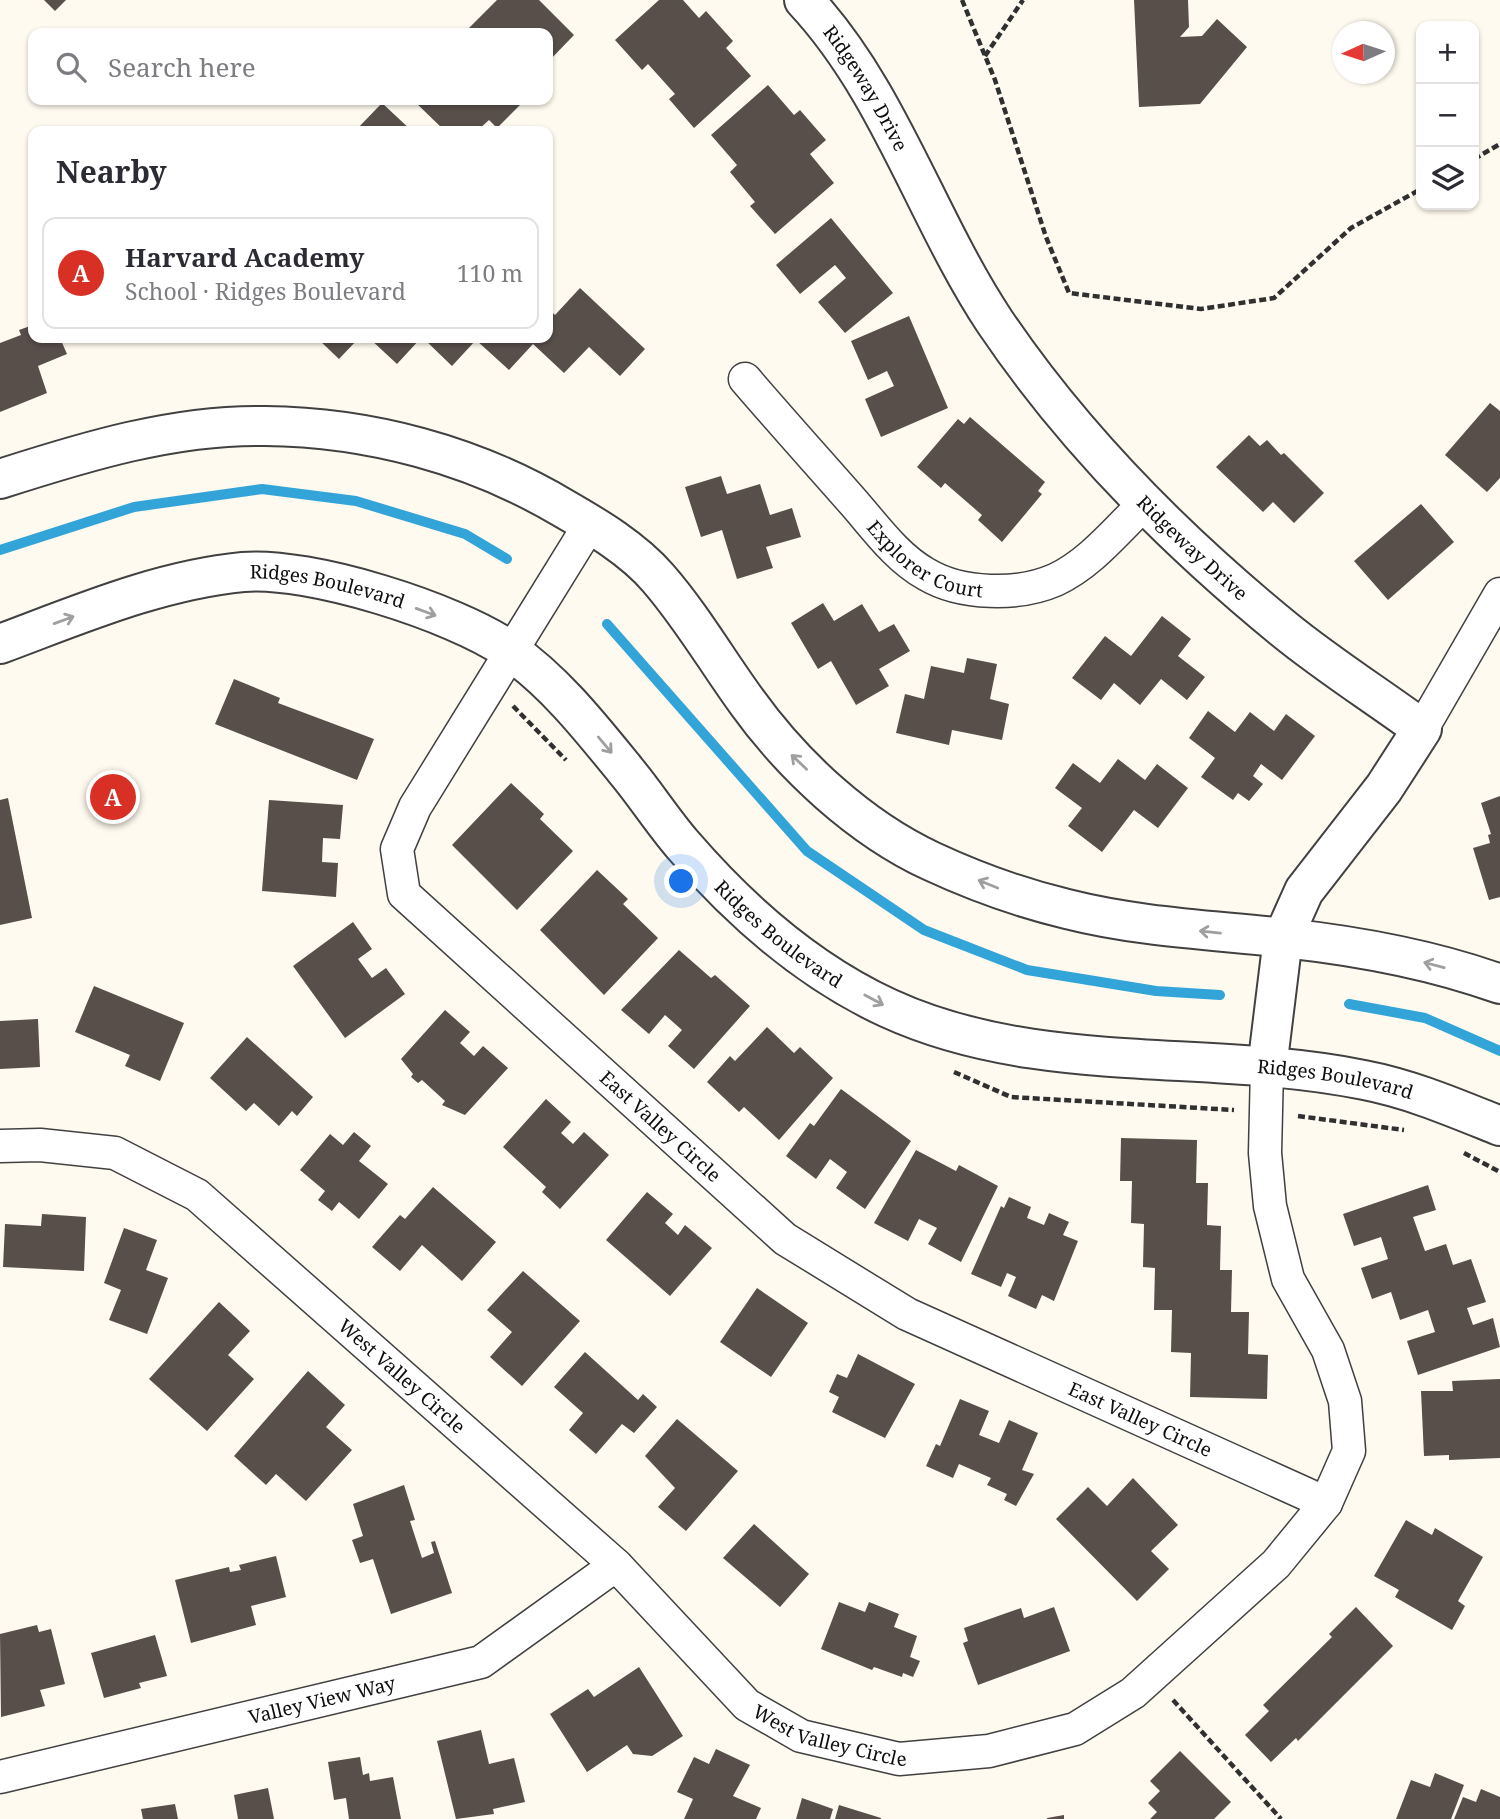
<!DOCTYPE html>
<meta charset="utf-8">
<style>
:root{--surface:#fff;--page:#f7f7f7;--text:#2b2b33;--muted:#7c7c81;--line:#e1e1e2;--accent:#d93025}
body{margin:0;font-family:"Noto Serif",serif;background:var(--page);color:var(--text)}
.controls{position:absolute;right:21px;top:21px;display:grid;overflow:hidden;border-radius:14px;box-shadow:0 2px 5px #0004}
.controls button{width:63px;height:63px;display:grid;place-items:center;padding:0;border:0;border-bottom:2px solid var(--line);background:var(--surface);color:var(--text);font:35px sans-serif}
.compass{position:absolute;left:1332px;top:21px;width:63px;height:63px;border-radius:50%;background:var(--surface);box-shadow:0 2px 5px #0004;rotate:267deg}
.you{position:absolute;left:682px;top:882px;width:24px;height:24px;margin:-18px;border:5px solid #fff;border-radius:50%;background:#1a73e8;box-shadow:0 0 0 10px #1a73e833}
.badge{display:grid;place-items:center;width:46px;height:46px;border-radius:50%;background:var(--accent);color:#fff;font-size:23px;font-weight:700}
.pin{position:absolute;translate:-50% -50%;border:4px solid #fff;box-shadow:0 2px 7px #0006}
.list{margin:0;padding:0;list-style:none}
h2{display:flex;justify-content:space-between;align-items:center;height:91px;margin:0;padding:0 28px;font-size:30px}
h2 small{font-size:23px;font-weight:400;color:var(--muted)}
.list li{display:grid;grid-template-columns:46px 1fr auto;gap:21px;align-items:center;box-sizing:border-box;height:112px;margin:0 14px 14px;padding:0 14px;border:2px solid var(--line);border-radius:14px}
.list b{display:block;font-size:26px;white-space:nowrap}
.list p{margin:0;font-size:23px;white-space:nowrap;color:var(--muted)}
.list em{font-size:23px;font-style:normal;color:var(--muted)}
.icon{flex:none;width:38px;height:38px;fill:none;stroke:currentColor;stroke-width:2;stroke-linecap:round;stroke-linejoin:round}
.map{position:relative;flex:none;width:1500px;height:1819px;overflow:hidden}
.search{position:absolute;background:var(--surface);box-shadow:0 2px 5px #0004;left:28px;top:28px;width:525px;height:77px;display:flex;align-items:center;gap:18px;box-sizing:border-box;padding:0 24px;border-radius:14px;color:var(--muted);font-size:26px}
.panel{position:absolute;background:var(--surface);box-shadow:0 2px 5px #0004;left:28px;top:126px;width:525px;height:217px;border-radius:14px}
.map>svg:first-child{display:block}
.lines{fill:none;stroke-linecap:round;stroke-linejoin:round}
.stream{stroke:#32a4d7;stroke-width:10}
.building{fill:#584e4a}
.minor-casing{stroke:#414141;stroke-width:35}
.tertiary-casing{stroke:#414141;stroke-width:42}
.path{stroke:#303030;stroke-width:4.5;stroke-dasharray:7 3.5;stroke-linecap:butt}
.minor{stroke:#fff;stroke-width:32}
.tertiary{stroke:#fff;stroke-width:38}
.oneway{stroke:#9f9f9f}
.labels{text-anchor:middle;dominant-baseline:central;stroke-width:7;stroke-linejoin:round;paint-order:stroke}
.street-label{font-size:19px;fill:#0e0e0e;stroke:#fff}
</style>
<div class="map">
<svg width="1500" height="1819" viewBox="0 0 1500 1819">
<rect width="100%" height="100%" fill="#fffaef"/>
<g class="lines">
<g class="stream">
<path d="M 0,550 L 134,507 L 262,489 L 356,501 L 465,534 L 507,559"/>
<path d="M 607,624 L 807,851 L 924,930 L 1027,970 L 1156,991 L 1220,995"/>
<path d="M 1349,1004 L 1425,1018 L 1500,1051"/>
</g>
</g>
<g class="building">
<path d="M 44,0 L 66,0 L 55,11 Z"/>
<path d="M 497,0 L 539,0 L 574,35 L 548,62 L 548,33 L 464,33 Z"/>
<path d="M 659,0 L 683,0 L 699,18 L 706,11 L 733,41 L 726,48 L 751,76 L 694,128 L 669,99 L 675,94 L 648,64 L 642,70 L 615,40 Z"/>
<path d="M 1134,0 L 1188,0 L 1189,27 L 1180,37 L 1202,36 L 1217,19 L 1247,47 L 1200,104 L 1139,107 Z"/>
<path d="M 768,85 L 794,115 L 800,110 L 826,140 L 810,154 L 834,183 L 775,234 L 750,206 L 755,202 L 730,172 L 737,165 L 711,135 Z"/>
<path d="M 413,100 L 525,100 L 497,128 L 489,120 L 477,131 L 445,131 Z"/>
<path d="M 382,103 L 412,131 L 355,131 Z"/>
<path d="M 831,218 L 893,293 L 845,333 L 818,302 L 846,278 L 835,265 L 800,294 L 776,265 Z"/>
<path d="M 580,288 L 645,349 L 620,376 L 589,347 L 564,373 L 533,344 L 509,370 L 476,340 L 452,366 L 423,338 L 548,338 L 548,308 L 555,315 Z"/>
<path d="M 909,316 L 948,408 L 881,437 L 865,399 L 894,386 L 887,371 L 868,380 L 851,341 Z"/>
<path d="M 33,325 L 33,338 L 60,338 L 67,354 L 38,366 L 47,393 L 0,412 L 0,343 L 21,335 L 19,330 Z"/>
<path d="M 317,338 L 359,338 L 339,359 Z"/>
<path d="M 369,338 L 421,338 L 397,364 Z"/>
<path d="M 1490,403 L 1500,411 L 1500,478 L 1487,492 L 1445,455 Z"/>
<path d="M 970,417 L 1045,482 L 1038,491 L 1042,494 L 1002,542 L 978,520 L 982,515 L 945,483 L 941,488 L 917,467 L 958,419 L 964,424 Z"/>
<path d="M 1249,435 L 1260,446 L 1267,440 L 1281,455 L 1284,453 L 1324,493 L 1294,523 L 1273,502 L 1263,512 L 1216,467 Z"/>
<path d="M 721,476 L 727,494 L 760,484 L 770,515 L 792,508 L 801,537 L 766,547 L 773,568 L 737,579 L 722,530 L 701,537 L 685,487 Z"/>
<path d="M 1421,504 L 1454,542 L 1388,600 L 1354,561 Z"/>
<path d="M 823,603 L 834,621 L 862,604 L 879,632 L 894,624 L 910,651 L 879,669 L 889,686 L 856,705 L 831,661 L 818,669 L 791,623 Z"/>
<path d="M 1162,616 L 1191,639 L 1178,656 L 1205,677 L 1187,700 L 1161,679 L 1140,705 L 1114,683 L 1101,700 L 1072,678 L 1105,636 L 1131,656 Z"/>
<path d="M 967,658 L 997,664 L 990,699 L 1009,704 L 1002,740 L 952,730 L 949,745 L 896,733 L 905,694 L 924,699 L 931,666 L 964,673 Z"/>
<path d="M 234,679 L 280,698 L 278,703 L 374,739 L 357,780 L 215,724 Z"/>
<path d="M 1208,711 L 1235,732 L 1250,712 L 1274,731 L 1286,714 L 1315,736 L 1282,780 L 1261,764 L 1253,776 L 1263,784 L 1249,801 L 1238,793 L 1233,800 L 1201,777 L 1215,758 L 1189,738 Z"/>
<path d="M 1118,759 L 1145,780 L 1157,764 L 1188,788 L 1158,828 L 1134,810 L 1102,852 L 1068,826 L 1082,808 L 1055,788 L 1073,763 L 1100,783 Z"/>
<path d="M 511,783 L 544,814 L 540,819 L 573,851 L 517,910 L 452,845 Z"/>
<path d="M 1500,796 L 1500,897 L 1489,900 L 1473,848 L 1490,843 L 1488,835 L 1491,834 L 1481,803 Z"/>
<path d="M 8,798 L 32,918 L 0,925 L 0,800 Z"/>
<path d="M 269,800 L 343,805 L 340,839 L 323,838 L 322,862 L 338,863 L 336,897 L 262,891 Z"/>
<path d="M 597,870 L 628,899 L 623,904 L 658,938 L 604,995 L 540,930 Z"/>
<path d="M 353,922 L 372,949 L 358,959 L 372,978 L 386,968 L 405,994 L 345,1038 L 293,966 Z"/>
<path d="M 679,950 L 711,978 L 715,975 L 750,1006 L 694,1069 L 668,1046 L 682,1030 L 665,1015 L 649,1034 L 621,1010 Z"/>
<path d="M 94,986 L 184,1023 L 160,1081 L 125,1066 L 130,1055 L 75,1032 Z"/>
<path d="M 445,1010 L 470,1032 L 460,1043 L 474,1056 L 483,1046 L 508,1068 L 465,1115 L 442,1105 L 445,1101 L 422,1080 L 418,1083 L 411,1077 L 413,1074 L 401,1059 Z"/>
<path d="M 38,1019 L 40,1067 L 0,1069 L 0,1021 Z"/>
<path d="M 767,1027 L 794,1053 L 800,1047 L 833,1078 L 779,1140 L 744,1107 L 739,1112 L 707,1082 L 730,1056 L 735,1061 Z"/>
<path d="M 247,1037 L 313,1097 L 297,1116 L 292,1111 L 279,1126 L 254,1103 L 246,1111 L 210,1078 Z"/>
<path d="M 841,1089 L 911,1141 L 865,1209 L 836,1188 L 847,1172 L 830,1159 L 816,1179 L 786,1156 L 810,1123 L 814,1126 Z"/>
<path d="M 546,1099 L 571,1122 L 561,1133 L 573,1144 L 584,1132 L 609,1155 L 560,1209 L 542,1192 L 546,1187 L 503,1147 Z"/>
<path d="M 354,1132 L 371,1146 L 359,1161 L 388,1184 L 359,1219 L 339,1202 L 332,1211 L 318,1200 L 325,1191 L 300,1170 L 330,1134 L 343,1145 Z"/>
<path d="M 1121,1138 L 1197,1140 L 1196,1183 L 1208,1183 L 1207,1225 L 1221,1226 L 1220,1270 L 1232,1270 L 1231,1312 L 1249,1312 L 1248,1354 L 1268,1355 L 1267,1399 L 1190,1397 L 1191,1353 L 1171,1352 L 1172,1310 L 1154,1310 L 1155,1268 L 1143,1267 L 1144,1224 L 1131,1223 L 1132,1181 L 1120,1181 Z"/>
<path d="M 916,1150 L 956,1171 L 959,1165 L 998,1186 L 961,1262 L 928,1244 L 937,1228 L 919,1219 L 908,1241 L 874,1223 Z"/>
<path d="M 1428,1185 L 1436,1210 L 1413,1217 L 1425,1251 L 1446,1244 L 1453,1265 L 1471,1259 L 1486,1302 L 1467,1308 L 1473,1325 L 1493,1318 L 1500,1347 L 1418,1375 L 1407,1341 L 1435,1332 L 1428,1310 L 1400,1320 L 1391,1292 L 1372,1299 L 1361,1268 L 1388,1259 L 1381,1237 L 1354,1246 L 1343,1214 Z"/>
<path d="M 433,1187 L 496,1242 L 462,1281 L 422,1245 L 400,1271 L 372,1247 L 400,1215 L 405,1219 Z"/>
<path d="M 647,1192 L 673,1214 L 665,1223 L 678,1235 L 685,1225 L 712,1248 L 670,1296 L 606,1240 Z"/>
<path d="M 1009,1197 L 1031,1207 L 1027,1218 L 1044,1225 L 1049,1213 L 1069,1222 L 1063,1235 L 1078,1241 L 1054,1301 L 1042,1295 L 1036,1309 L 1008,1296 L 1016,1277 L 1007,1273 L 1001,1287 L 971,1274 L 1001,1206 L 1004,1208 Z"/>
<path d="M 42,1214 L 86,1217 L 84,1271 L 3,1267 L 5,1224 L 41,1226 Z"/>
<path d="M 124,1228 L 157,1240 L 146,1270 L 168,1278 L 147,1334 L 109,1320 L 121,1290 L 104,1283 Z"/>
<path d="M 523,1271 L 580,1321 L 522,1386 L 490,1357 L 512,1332 L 487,1310 Z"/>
<path d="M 757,1288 L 808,1323 L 771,1377 L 720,1342 Z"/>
<path d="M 219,1302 L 250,1331 L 228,1355 L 254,1379 L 207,1431 L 149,1379 Z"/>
<path d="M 585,1352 L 638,1400 L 643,1394 L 657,1407 L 634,1433 L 622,1424 L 596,1454 L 569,1430 L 583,1413 L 554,1387 Z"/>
<path d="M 858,1354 L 915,1384 L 885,1438 L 832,1412 L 839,1397 L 829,1392 L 837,1374 L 847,1378 Z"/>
<path d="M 308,1371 L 345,1405 L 326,1427 L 352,1450 L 306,1501 L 276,1474 L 266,1485 L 234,1456 Z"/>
<path d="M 1500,1379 L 1500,1458 L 1449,1460 L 1449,1455 L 1424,1456 L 1421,1391 L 1453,1391 L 1452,1381 Z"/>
<path d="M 960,1399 L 989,1411 L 979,1435 L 999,1443 L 1009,1420 L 1038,1433 L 1022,1470 L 1034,1474 L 1016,1506 L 1004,1500 L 1007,1494 L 987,1485 L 991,1478 L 959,1464 L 953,1478 L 926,1466 L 936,1444 L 940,1446 Z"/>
<path d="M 677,1419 L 738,1471 L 686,1531 L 658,1507 L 675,1488 L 645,1456 Z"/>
<path d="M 1133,1478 L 1178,1525 L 1151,1551 L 1169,1569 L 1137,1601 L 1056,1519 L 1088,1487 L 1107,1506 Z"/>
<path d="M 404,1485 L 415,1520 L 410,1521 L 422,1558 L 434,1553 L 431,1542 L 435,1541 L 452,1593 L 391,1614 L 373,1559 L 360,1563 L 352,1540 L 363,1536 L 353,1504 Z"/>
<path d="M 1406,1520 L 1432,1535 L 1435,1528 L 1483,1557 L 1458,1601 L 1465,1606 L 1452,1630 L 1395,1597 L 1399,1590 L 1374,1576 Z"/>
<path d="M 754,1524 L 809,1574 L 780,1607 L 723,1558 Z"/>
<path d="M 276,1556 L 286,1597 L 251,1606 L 256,1625 L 191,1643 L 175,1580 L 229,1567 L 230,1572 L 241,1570 L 239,1565 Z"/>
<path d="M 839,1602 L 865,1612 L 869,1602 L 899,1614 L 894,1627 L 917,1636 L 910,1657 L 920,1661 L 913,1677 L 903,1673 L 902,1677 L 874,1667 L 872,1670 L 821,1649 Z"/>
<path d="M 1054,1607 L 1070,1651 L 978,1685 L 963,1643 L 968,1641 L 964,1628 L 1021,1608 L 1024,1618 Z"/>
<path d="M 1356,1607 L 1393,1646 L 1298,1741 L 1296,1738 L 1271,1762 L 1245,1735 L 1269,1711 L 1263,1705 L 1332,1637 L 1329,1634 Z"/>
<path d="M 37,1625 L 39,1632 L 51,1629 L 65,1684 L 40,1690 L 45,1706 L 1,1717 L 0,1634 Z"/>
<path d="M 155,1635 L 167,1676 L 139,1683 L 141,1688 L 104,1698 L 91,1653 Z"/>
<path d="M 639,1667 L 683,1736 L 652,1756 L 633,1754 L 627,1745 L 587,1772 L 550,1714 L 588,1689 L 594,1697 Z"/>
<path d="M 481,1730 L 489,1764 L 514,1758 L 525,1802 L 493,1809 L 494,1814 L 456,1819 L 437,1741 Z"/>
<path d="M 716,1749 L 750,1765 L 733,1796 L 761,1808 L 756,1819 L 684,1819 L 693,1799 L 677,1792 L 694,1757 L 709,1764 Z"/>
<path d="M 1180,1751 L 1231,1802 L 1214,1819 L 1150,1819 L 1157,1812 L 1148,1803 L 1160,1791 L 1150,1781 Z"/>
<path d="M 360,1757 L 363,1775 L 369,1773 L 370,1781 L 393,1777 L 401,1819 L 349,1819 L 346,1798 L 334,1800 L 328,1762 Z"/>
<path d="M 1435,1773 L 1464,1785 L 1451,1819 L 1396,1819 L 1411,1780 L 1430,1787 Z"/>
<path d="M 268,1788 L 274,1819 L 238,1819 L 234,1795 Z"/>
<path d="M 1481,1789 L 1500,1797 L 1500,1819 L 1454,1819 L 1463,1797 L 1476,1802 Z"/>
<path d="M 802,1798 L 833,1809 L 830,1819 L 796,1819 Z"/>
<path d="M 175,1804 L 178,1819 L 143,1819 L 141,1809 Z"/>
<path d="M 839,1805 L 881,1818 L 881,1819 L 835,1819 Z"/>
<path d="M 1064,1815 L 1064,1819 L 1047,1819 L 1047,1818 Z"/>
</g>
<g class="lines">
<g class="minor-casing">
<g id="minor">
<path id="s1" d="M 745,379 C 781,421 818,462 854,503 C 875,527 897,558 926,574 C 961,595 1018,596 1055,580 C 1090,564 1117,530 1144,504"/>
<path id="s2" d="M 590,524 L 415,807 L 397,849 L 404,894 L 785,1239 L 907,1314 L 1326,1503"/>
<path d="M 1422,729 L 1500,594"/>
<path id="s3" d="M 0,1146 L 40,1145 L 115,1153 L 197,1195 L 616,1565 L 747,1705 L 801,1736 L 899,1759 L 989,1751 L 1075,1729 L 1133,1693 L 1276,1564 L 1326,1503 L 1349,1451 L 1345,1401 L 1328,1350 L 1288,1279 L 1270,1206 L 1265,1153 L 1267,1068"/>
<path id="s4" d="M 0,1777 L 481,1662 L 616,1565"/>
</g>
</g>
<g class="tertiary-casing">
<g id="tertiary">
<path id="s5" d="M 804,0 C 890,92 926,218 995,322 C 1074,439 1176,541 1285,630 C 1328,665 1377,696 1422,729 L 1384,788 L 1304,891 L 1283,938 L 1267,1068"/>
<path d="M 0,479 C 84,452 175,424 265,426 C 369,427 474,455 563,508 C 596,527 633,549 658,578 C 692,617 717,661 747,702 C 793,766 860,828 931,861 C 974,881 1021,898 1067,909 C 1138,927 1212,930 1285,938 C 1358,946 1431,959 1500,984"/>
<path id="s6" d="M 0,644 C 78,615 159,580 243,572 C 310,566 454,612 509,650 C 555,682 591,728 626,771 C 646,795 663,822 683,845 C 740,911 808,971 888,1008 C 1038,1077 1206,1048 1364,1080 C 1411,1089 1455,1108 1500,1126"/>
</g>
</g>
<g class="path">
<path d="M 962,0 L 995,80 L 1046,237 L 1069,293 L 1201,309 L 1274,298 L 1351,228 L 1421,189"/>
<path d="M 985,56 L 1023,0"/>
<path d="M 1474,159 L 1500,144"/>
<path d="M 513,706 L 566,760"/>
<path d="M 954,1072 L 1011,1097 L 1234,1110"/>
<path d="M 1298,1116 L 1404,1130"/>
<path d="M 1464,1153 L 1500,1172"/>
<path d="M 1173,1700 L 1281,1819"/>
</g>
<use href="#minor" class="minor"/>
<use href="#tertiary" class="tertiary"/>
</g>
<defs><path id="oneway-shaft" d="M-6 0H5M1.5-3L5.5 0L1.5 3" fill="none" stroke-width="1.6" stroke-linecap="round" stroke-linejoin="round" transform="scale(1.75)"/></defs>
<g class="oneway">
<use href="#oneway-shaft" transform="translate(426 612) rotate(20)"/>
<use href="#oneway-shaft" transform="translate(64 620) rotate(-20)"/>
<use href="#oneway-shaft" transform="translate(605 745) rotate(50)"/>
<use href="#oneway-shaft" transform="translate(799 762) rotate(-136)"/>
<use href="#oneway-shaft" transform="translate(988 884) rotate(-158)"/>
<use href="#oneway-shaft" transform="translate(1210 932) rotate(-174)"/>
<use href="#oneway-shaft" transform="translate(1434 965) rotate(-165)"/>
<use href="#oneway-shaft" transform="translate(874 1000) rotate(28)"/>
</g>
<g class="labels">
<g class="street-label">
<text stroke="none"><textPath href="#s5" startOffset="108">Ridgeway Drive</textPath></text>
<text stroke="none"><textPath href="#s5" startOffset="676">Ridgeway Drive</textPath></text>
<text stroke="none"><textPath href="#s1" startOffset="259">Explorer Court</textPath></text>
<text stroke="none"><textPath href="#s6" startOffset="340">Ridges Boulevard</textPath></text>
<text stroke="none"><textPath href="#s6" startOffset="928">Ridges Boulevard</textPath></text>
<text stroke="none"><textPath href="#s6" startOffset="1516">Ridges Boulevard</textPath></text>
<text stroke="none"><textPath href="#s2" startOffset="770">East Valley Circle</textPath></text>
<text stroke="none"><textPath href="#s3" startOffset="481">West Valley Circle</textPath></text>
<text stroke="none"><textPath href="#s2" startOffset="1337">East Valley Circle</textPath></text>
<text stroke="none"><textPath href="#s4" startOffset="331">Valley View Way</textPath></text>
<text stroke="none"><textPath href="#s3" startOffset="1048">West Valley Circle</textPath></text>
</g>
</g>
</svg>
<div class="controls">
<button>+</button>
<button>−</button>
<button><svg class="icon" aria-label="layers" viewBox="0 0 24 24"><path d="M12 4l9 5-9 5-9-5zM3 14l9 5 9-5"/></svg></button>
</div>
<svg class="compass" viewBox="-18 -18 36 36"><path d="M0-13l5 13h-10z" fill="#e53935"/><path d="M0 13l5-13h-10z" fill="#7c7c81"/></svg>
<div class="you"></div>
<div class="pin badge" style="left:113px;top:797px">A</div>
<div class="search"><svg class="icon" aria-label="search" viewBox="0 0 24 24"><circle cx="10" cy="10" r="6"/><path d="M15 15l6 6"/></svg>Search here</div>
<section class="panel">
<h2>Nearby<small></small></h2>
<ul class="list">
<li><span class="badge">A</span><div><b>Harvard Academy</b><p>School · Ridges Boulevard</p></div><em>110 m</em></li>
</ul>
</section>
</div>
